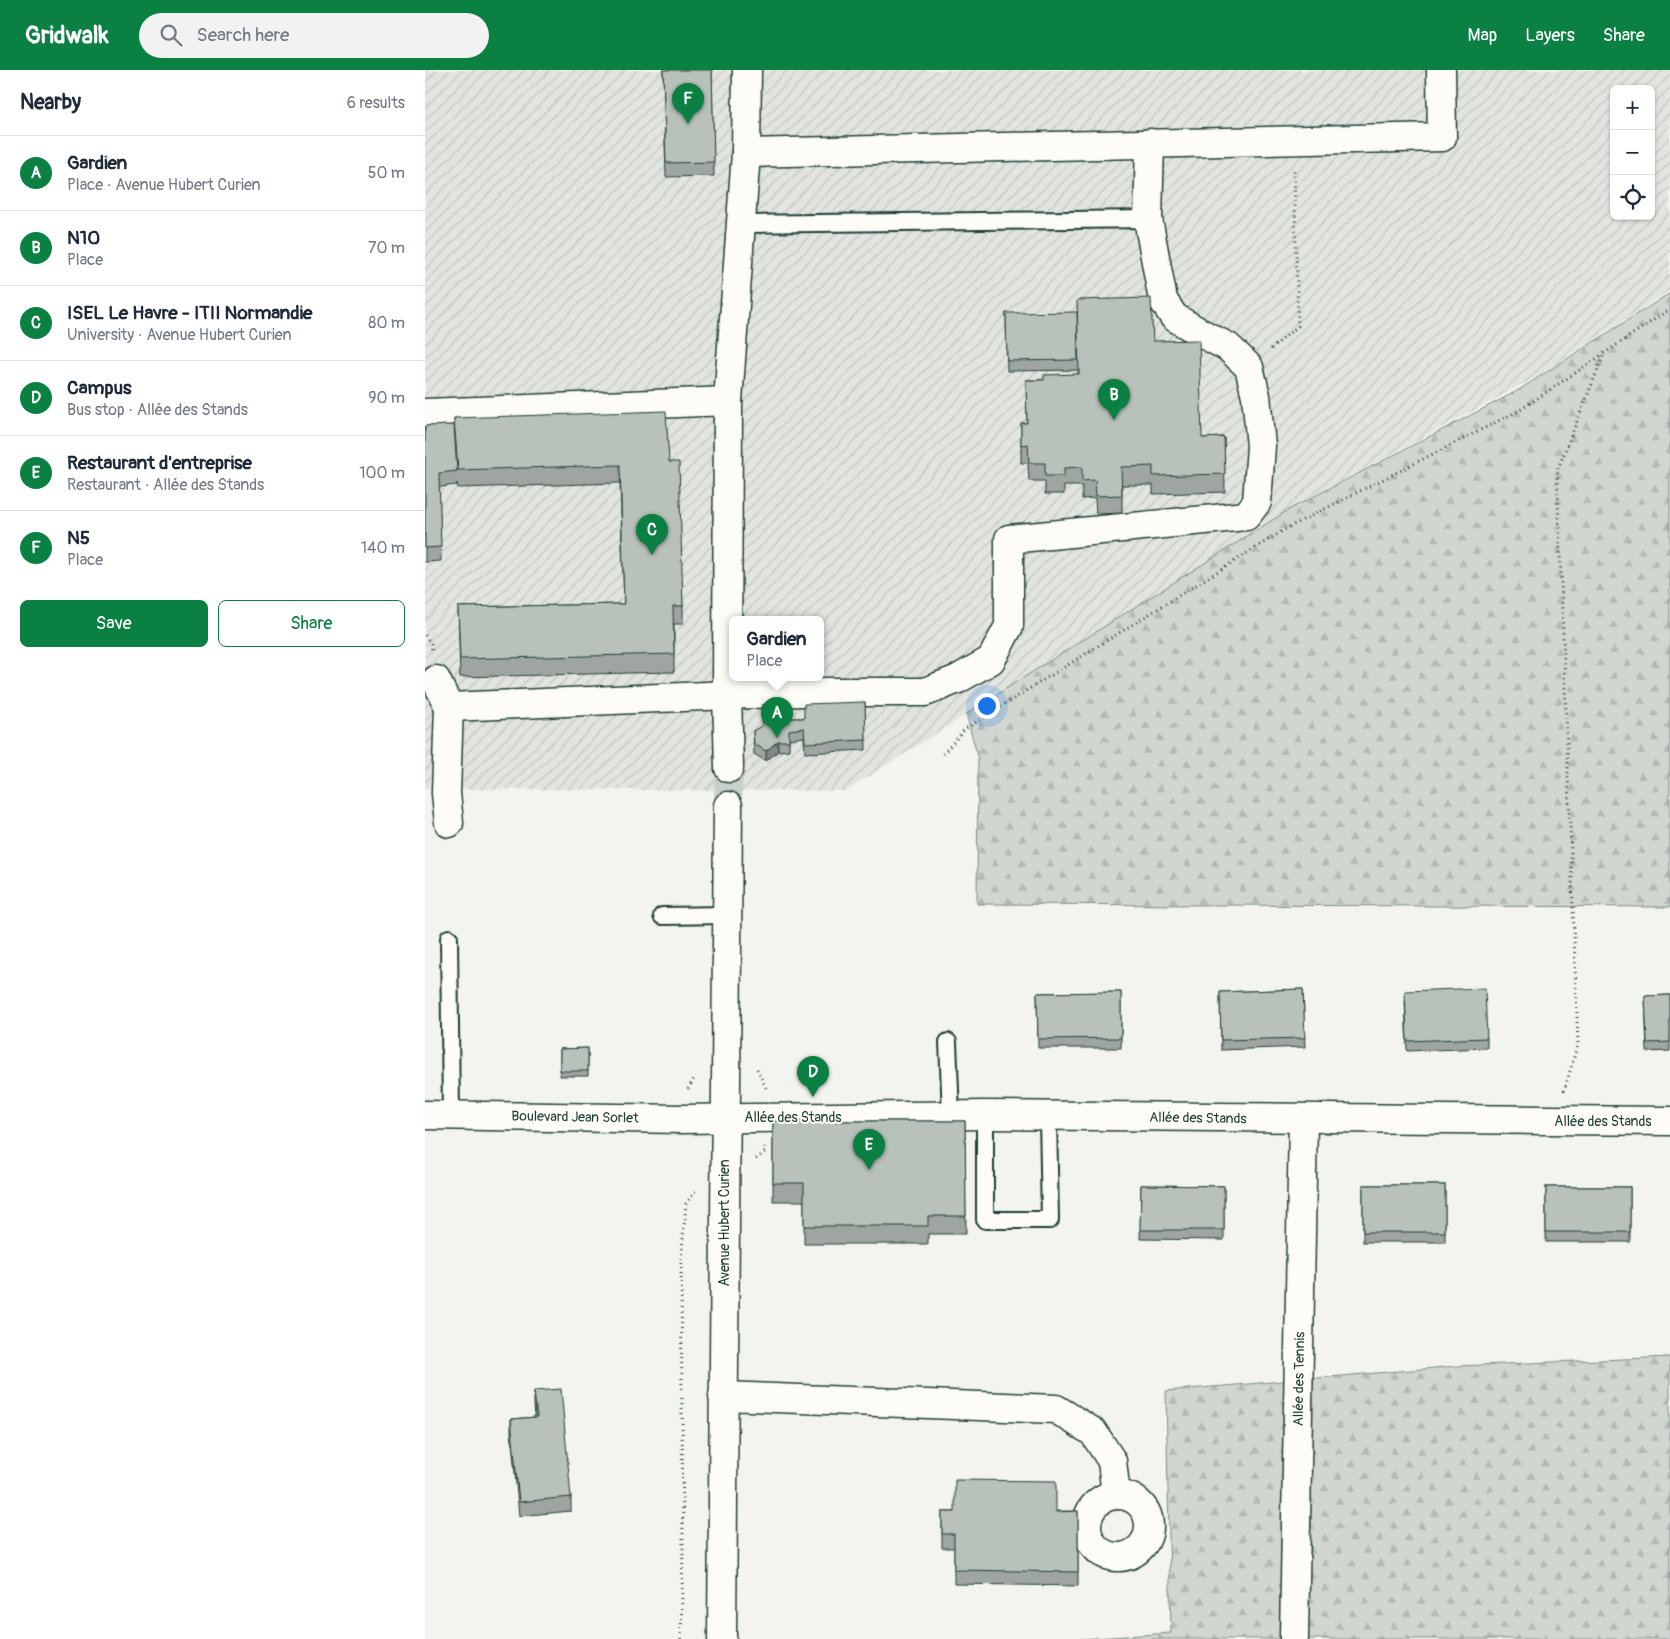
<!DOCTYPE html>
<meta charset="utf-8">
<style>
:root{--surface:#fff;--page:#f2f2f3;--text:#1f2937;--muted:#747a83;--line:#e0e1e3;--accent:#0b8043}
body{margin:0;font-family:Pangolin,sans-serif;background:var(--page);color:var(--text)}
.controls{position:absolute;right:15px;top:15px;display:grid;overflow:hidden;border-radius:8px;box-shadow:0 1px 4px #0004}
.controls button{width:45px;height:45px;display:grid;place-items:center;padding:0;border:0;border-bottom:1px solid var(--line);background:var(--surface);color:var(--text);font:25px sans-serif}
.you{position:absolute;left:561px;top:635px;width:18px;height:18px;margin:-12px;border:4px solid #fff;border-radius:50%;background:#1a73e8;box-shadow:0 0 0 8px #1a73e833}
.badge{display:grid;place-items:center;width:32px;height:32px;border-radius:50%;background:var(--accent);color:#fff;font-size:16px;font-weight:700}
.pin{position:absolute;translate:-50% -41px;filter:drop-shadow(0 1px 2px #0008)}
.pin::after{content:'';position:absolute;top:26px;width:18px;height:15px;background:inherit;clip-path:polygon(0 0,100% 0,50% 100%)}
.popup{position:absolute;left:304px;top:546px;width:95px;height:65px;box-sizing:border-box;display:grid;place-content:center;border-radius:8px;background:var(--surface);filter:drop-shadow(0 1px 4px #0005);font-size:16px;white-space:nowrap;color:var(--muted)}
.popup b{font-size:19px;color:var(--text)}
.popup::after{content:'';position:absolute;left:50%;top:100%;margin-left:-10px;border:10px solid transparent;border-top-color:var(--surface)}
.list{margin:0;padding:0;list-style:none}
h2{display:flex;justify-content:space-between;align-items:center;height:65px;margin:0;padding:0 20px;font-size:21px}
h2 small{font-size:16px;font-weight:400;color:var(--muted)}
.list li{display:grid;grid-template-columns:32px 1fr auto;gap:15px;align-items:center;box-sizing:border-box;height:75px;padding:0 20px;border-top:1px solid var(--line)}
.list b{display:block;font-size:19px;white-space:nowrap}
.list p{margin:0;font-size:16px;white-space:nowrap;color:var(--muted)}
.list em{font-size:16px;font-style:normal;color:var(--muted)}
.actions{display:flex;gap:10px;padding:15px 20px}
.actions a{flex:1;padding:11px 0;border:1px solid var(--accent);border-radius:8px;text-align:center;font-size:18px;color:var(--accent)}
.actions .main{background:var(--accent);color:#fff}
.icon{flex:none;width:28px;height:28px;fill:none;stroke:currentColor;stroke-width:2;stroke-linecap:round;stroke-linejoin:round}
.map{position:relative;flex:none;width:1245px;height:1569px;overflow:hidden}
header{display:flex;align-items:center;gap:30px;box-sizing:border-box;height:70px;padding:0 25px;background:var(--accent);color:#fff}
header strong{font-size:24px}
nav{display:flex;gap:28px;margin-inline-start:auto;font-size:18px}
.search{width:350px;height:45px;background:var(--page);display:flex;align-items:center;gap:12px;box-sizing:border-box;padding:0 18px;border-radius:28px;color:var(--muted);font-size:19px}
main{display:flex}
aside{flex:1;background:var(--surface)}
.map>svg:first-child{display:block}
.industrial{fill:url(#industrial-furrows);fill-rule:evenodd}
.forest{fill:url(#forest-firs);stroke:#788a82}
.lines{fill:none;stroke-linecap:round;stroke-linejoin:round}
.street-tunnel{stroke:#c9cfca;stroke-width:28;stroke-dasharray:28 14;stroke-linecap:butt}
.lane-casing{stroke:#1f3d34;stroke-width:20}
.street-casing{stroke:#1f3d34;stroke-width:31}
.path{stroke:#1f3d34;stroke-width:3;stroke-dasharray:1 4;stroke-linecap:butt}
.lane{stroke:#fdfcf7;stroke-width:16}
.street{stroke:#fdfcf7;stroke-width:28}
.wall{fill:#9fa6a1;stroke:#1f3d34}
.shaded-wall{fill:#828783;stroke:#1f3d34}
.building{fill:#b9c1bb;stroke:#1f3d34}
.labels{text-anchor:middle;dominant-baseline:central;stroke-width:4;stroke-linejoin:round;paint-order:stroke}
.street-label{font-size:14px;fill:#1f3d34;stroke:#fdfcf7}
</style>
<header>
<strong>Gridwalk</strong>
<div class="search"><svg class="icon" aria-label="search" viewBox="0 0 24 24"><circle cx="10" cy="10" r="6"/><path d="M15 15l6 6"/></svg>Search here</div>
<nav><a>Map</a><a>Layers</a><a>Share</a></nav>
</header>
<main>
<aside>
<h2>Nearby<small>6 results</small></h2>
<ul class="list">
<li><span class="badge">A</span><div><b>Gardien</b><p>Place · Avenue Hubert Curien</p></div><em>50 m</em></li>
<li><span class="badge">B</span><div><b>N10</b><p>Place</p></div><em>70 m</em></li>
<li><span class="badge">C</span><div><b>ISEL Le Havre - ITII Normandie</b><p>University · Avenue Hubert Curien</p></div><em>80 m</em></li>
<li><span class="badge">D</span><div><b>Campus</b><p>Bus stop · Allée des Stands</p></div><em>90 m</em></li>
<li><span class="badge">E</span><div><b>Restaurant d'entreprise</b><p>Restaurant · Allée des Stands</p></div><em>100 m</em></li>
<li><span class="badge">F</span><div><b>N5</b><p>Place</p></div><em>140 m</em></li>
</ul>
<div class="actions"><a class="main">Save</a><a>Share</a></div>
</aside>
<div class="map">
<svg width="1245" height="1569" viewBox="0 0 1245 1569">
<defs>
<pattern id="industrial-furrows" width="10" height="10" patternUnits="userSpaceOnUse" patternTransform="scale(1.25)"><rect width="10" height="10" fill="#e2e5df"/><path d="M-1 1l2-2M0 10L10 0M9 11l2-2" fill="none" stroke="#c1c5c0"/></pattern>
<pattern id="forest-firs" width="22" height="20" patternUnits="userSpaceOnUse" patternTransform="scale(1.25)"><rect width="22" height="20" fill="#d1d6d1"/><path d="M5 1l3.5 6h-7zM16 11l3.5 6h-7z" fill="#b3b9b4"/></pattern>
</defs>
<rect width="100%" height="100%" fill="#f4f4ef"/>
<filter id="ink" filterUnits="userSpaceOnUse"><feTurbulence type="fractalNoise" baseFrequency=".02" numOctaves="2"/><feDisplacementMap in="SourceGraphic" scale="10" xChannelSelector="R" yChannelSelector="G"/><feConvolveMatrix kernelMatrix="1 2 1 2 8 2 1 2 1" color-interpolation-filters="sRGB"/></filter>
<g filter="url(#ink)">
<path class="industrial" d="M 0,0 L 1245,0 L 1245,220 L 1117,304 L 865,439 L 421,721 L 0,719 ZM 1189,19 L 1226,19 L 1226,146 L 1189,146 ZM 308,549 L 396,549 L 396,607 L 308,607 Z"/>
<g class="forest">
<path d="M 1245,223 L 1245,837 L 552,834 L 553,688 L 541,644 L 865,439 L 1092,321 Z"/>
<path d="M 1245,1287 L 1245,1569 L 656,1569 L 746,1563 L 741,1321 L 1033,1296 Z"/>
</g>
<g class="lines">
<path class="street-tunnel" d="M 303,736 L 304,698"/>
<g class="lane-casing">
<g id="lane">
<path d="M 315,154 L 723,149"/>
<path d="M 237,846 L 302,845"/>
<path d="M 24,868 L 26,1045"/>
<path d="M 523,972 L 526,1045"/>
<path d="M 560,1045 L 560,1150 L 625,1150 L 623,1047"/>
</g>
</g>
<g class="street-casing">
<g id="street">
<path d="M 321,83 L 1017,67 L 1016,0"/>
<path d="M 0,343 L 303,331"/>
<path d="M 11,610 L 24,637 L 21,723 L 24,753"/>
<path d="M 24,637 L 375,622 L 500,622 L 533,609 L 566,590 L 584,556 L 584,469 L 821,446 L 832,432 L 836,376 L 831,326 L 824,297 L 803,277 L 776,263 L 749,247 L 738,230 L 723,149 L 725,73"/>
<path d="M 304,698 L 302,624 L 303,331 L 321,83 L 322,0"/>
<path d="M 0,1045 L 258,1049 L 560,1045 L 1245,1051"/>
<path d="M 298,1326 L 631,1339 L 668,1362 L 687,1391 L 691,1425"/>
<circle cx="693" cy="1456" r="31"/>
<path d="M 297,1569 L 303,736"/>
<path d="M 869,1569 L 878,1049"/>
</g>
</g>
<g class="path">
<path d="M 846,279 L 873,256 L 869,98"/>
<path d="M 0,565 L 6,574 L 7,581"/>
<path d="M 518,684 L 540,659 L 864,457 L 1095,340 L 1245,239"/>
<path d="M 332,999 L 341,1018"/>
<path d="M 263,1019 L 270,1007"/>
<path d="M 1139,1021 L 1153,974 L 1132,401 L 1179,284"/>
<path d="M 331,1089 L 340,1082 L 340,1077"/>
<path d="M 256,1569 L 258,1479 L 256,1190 L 261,1134 L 271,1120"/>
</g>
<use href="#lane" class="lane"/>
<use href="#street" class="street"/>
</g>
<g class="wall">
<path d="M 238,0 L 287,0 L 289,106 L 241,107 Z"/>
<path d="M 581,243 L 728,271 L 777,368 L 799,367 L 800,422 L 728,424 L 728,415 L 697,415 L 697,443 L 671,444 L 670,428 L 657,429 L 657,416 L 639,416 L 639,424 L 620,424 L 620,411 L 604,411 L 603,393 L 596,393 L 596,353 L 602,353 L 601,310 L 619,310 L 653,304 L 653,300 L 582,301 Z"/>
<path d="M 29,348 L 244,392 L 258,536 L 258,554 L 249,554 L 249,602 L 35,607 L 33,537 L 199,534 L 195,413 L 33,418 L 32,413 L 32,415 L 14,417 L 16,491 L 0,492 L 0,356 L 29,355 Z"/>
<path d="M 440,632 L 441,680 L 380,683 L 379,667 L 364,669 L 364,680 L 353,681 L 341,691 L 329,684 L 328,661 L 338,655 L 337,635 L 352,638 L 363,648 L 379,648 Z"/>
<path d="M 878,919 L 880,977 L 796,980 L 795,922 Z"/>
<path d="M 696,922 L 696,978 L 613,978 L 612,923 Z"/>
<path d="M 1245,925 L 1245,981 L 1222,982 L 1220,926 Z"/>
<path d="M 980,931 L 1062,968 L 1062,978 L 982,981 Z"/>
<path d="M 163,978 L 163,1006 L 135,1006 L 135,979 Z"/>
<path d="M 348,1051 L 540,1051 L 541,1164 L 503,1164 L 503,1174 L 379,1174 L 379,1131 L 348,1131 Z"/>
<path d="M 716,1115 L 799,1116 L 799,1170 L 715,1169 Z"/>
<rect x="938" y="1115" width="82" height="57"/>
<rect x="1121" y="1117" width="84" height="55"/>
<path d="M 109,1321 L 146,1427 L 146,1441 L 94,1446 L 86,1363 L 86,1349 L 110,1347 L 109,1335 Z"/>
<path d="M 653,1441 L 653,1516 L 529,1514 L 529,1478 L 517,1478 L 517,1442 Z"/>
</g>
<path class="shaded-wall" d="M 353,671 L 353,681 L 341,691 L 341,681 Z"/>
<g class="building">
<path d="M 238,0 L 287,0 L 289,92 L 241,93 Z"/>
<path d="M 726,228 L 728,271 L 774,270 L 777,368 L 799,367 L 800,404 L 728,406 L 728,396 L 696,397 L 697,425 L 671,426 L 670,410 L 657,411 L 657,397 L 639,398 L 639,406 L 620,406 L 620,393 L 604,393 L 603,374 L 596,375 L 596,353 L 602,353 L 601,310 L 619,310 L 619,305 L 654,304 L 652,230 Z"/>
<path d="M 652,242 L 653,290 L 582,291 L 581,243 Z"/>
<path d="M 241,341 L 244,392 L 254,392 L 258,536 L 248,536 L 249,584 L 35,589 L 33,537 L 199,534 L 195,395 L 33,400 L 29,348 Z"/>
<path d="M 29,355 L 32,401 L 14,403 L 16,477 L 0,478 L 0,356 Z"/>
<path d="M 440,632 L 441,670 L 380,673 L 379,658 L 364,660 L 364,671 L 353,671 L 341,681 L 329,674 L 328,661 L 338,655 L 337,635 L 349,635 L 352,638 L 362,637 L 363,648 L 379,648 L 379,634 Z"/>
<path d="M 1060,918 L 1062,968 L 982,971 L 980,921 Z"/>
<path d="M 878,919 L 880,968 L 796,970 L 795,922 Z"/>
<path d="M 696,922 L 696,968 L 613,969 L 612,923 Z"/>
<path d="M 1245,925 L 1245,972 L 1222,973 L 1220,926 Z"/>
<path d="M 163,978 L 163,1001 L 135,1001 L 135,979 Z"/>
<path d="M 348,1051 L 540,1051 L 541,1146 L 503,1146 L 503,1156 L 379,1156 L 379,1113 L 348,1113 Z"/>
<path d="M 716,1115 L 799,1116 L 799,1160 L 715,1160 Z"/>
<rect x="938" y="1115" width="82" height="47"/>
<rect x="1121" y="1117" width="84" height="45"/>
<path d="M 136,1319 L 146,1427 L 94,1432 L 86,1349 L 112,1347 L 109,1321 Z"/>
<path d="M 530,1410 L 631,1411 L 631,1442 L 653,1441 L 653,1502 L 529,1500 L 529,1464 L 517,1464 L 517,1442 L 530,1442 Z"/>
</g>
</g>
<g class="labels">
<g class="street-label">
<text transform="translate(150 1047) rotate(1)">Boulevard Jean Sorlet</text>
<text x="368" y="1047">Allée des Stands</text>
<text transform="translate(773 1048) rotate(1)">Allée des Stands</text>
<text x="1178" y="1051">Allée des Stands</text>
<text transform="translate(299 1153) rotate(-90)">Avenue Hubert Curien</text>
<text transform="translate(874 1309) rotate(-89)">Allée des Tennis</text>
</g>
</g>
</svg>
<div class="controls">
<button>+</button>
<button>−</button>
<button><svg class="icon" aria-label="locate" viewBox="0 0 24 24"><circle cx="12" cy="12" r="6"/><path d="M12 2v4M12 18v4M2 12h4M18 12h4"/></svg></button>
</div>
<div class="you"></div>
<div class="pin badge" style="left:352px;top:668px">A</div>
<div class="popup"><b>Gardien</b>Place</div>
<div class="pin badge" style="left:689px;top:350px">B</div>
<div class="pin badge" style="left:227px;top:485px">C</div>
<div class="pin badge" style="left:388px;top:1027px">D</div>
<div class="pin badge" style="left:444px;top:1100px">E</div>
<div class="pin badge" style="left:263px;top:54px">F</div>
</div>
</main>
